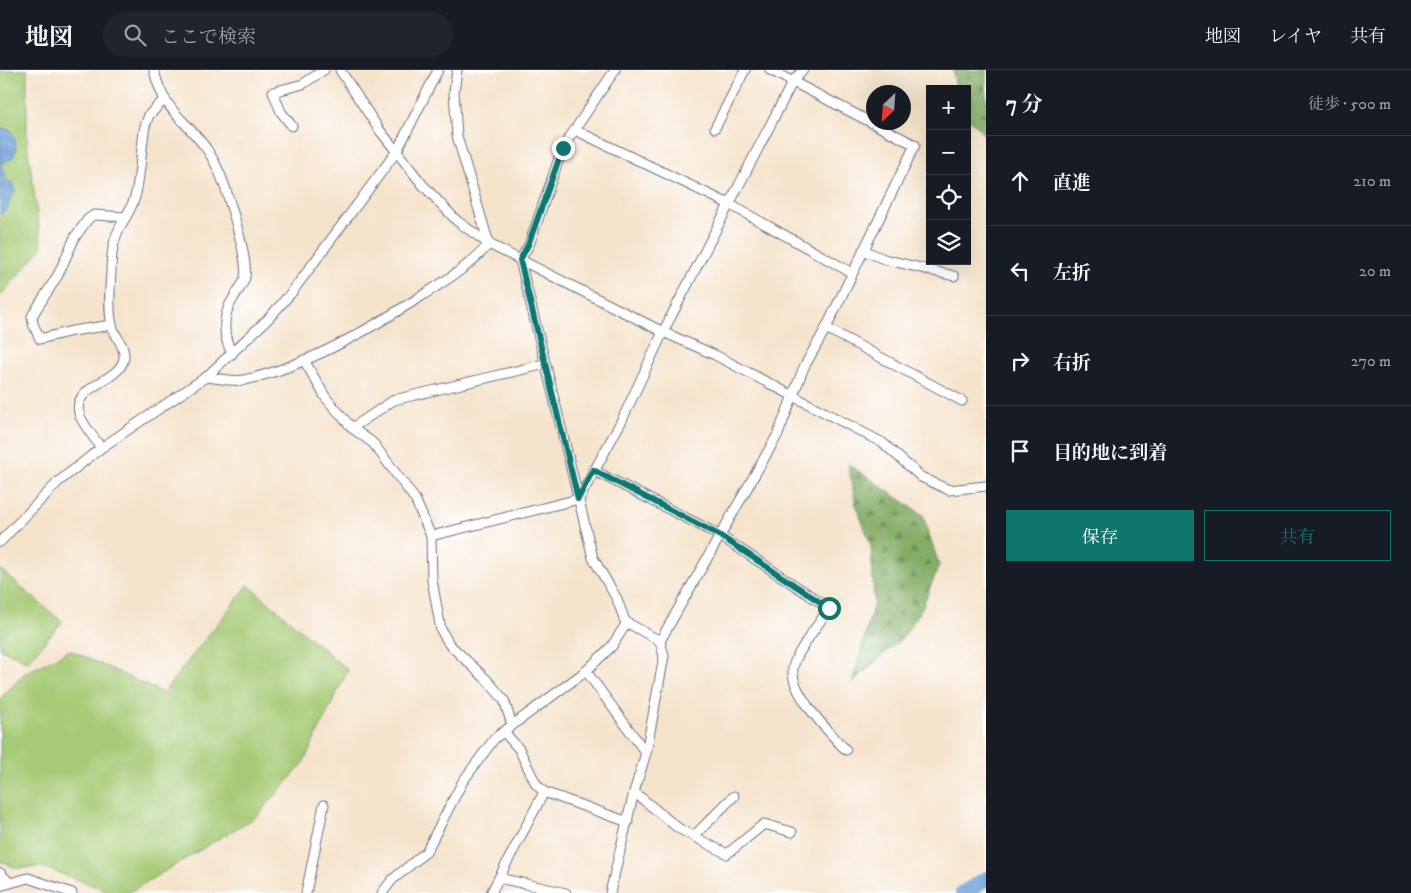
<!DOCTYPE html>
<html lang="ja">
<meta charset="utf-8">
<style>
:root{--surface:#171b24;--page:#20242c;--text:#f1f3f6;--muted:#9ea1a6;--line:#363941;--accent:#0f766e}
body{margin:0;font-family:"IM FELL DW Pica","Noto Serif JP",serif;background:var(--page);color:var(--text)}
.controls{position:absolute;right:15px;top:15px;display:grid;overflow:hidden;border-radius:0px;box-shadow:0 5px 20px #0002}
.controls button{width:45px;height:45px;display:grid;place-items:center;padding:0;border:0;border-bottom:1px solid var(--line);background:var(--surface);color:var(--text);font:25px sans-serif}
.compass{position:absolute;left:866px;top:15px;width:45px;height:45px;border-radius:50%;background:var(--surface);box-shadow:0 5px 20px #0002;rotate:205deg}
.stop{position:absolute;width:15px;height:15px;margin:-11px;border:4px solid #0f766e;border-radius:50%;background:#fff}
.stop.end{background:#0f766e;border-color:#fff;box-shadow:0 1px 5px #0008}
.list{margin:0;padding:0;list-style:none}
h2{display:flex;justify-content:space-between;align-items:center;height:65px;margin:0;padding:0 20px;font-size:21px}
h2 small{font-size:16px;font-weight:400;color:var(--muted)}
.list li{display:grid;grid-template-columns:32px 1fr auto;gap:15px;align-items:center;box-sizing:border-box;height:90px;padding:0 20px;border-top:1px solid var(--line)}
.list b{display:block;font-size:19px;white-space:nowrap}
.list em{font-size:16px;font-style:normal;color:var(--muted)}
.actions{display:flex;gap:10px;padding:15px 20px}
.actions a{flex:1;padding:11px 0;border:1px solid var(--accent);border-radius:0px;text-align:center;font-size:18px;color:var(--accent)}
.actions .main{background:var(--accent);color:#fff}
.icon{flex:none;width:28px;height:28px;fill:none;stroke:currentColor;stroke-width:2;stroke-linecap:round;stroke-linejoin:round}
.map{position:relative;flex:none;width:986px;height:823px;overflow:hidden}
header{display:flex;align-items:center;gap:30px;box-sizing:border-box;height:70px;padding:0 25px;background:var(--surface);border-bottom:1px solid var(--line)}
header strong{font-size:24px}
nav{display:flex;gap:28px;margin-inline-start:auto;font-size:18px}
.search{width:350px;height:45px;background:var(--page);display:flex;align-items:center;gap:12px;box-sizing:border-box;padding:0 18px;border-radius:28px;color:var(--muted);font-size:19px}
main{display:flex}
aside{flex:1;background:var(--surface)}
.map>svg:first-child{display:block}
.forest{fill:url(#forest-firs);stroke:#506e62}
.park{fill:#a6ca74;stroke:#607c69}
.water{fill:url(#water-waves);stroke:#43679a}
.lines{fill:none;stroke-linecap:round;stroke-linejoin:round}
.river{stroke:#6b9fd7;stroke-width:16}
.minor-casing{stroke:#676e84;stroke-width:11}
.minor{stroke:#fff;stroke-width:9}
.route{stroke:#0f766e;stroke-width:6}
</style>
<header>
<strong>地図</strong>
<div class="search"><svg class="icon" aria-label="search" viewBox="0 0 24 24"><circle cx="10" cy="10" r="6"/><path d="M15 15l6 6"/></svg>ここで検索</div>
<nav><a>地図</a><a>レイヤ</a><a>共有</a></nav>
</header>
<main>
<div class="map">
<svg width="986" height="823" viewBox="0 0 986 823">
<defs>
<pattern id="forest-firs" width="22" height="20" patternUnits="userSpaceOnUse" patternTransform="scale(1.25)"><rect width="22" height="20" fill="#84ae66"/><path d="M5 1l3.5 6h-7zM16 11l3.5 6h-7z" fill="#6b8e57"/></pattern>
<pattern id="water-waves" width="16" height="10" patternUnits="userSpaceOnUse" patternTransform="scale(1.25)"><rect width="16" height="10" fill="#6b9fd7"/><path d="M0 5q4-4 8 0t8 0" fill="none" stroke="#5782b2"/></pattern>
</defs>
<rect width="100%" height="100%" fill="#fff"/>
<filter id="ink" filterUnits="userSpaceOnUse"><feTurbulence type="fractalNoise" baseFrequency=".02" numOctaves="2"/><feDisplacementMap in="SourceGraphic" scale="10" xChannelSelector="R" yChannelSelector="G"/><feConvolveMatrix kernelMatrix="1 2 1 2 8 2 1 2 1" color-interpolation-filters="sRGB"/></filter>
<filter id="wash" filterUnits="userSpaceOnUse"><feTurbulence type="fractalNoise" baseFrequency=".0096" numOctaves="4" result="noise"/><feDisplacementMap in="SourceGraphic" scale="20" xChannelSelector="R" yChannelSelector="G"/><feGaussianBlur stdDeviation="1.12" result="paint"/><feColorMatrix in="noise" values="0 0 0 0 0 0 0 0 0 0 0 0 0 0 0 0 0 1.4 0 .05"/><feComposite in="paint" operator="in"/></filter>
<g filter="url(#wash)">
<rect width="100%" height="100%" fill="#f5e3cb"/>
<g class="forest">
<path d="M 953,0 L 986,0 L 986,67 L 967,46 L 967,19 L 956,19 Z"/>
<path d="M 848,394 L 923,445 L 939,495 L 923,536 L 905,565 L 852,613 L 874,532 L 871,475 L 856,435 Z"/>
</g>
<g class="park">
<path d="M 8,0 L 27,0 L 27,73 L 42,178 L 0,226 L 0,2 Z"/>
<path d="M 0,499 L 62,552 L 27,592 L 0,578 Z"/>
<path d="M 248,515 L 348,600 L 302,695 L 257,746 L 128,823 L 114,823 L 43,797 L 16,798 L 0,791 L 0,629 L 24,604 L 70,580 L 163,623 Z"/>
</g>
<path class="water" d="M 0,58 L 11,60 C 15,66 19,83 12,88 C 8,91 5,90 1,94 L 6,104 L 4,108 L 12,113 L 15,121 L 9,132 L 8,138 L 0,144 Z"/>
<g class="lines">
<path class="river" d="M 963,823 L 986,809"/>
</g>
</g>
<g filter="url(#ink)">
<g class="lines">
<g class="minor-casing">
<g id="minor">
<path d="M 154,0 C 163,42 186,49 208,81 C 218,96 225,115 230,133 C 235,148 248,193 245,207 C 244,214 238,220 234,227 C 222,245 222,264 232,284"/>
<path d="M 340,0 L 378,58 L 422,114 L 457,151 L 489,174 L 663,262 L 715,285 L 883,373 L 921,407 L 949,420 L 986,416"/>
<path d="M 457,0 L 454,22 L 457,66 L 489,174"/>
<path d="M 292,56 L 281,42 L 273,22 L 303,14 L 324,0"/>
<path d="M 715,58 L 745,0"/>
<path d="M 575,60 L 729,134 L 852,203"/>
<path d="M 863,180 L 884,189 L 954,206"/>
<path d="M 112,255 L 72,261 L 40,269 L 33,254 L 32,246 L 58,205 L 75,167 L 88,149 L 94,145 L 126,147"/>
<path d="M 826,258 L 962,331"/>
<path d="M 304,290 L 326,328 L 352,358 L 373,373 L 415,429 L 431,466 L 432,510 L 441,560 L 449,574 L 487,610 L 504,630 L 512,655"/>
<path d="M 206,307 C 218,308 233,312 244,310 C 305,297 368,260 420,227 C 445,211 469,197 489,174"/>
<path d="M 352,358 L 394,330 L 545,294"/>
<path d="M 101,378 C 95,368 85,358 80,346 C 68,315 122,313 124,287 C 125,275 114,266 112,255 C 108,239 110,218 111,202 C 111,188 113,170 120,157 C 126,146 133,137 136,123 C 141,101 141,78 145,56 L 149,45 L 164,30"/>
<path d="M 593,400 L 719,465 L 829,538 C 820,553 799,578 794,594 C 785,619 830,663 846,680"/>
<path d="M 431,466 L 579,429 L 622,350 L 663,262 L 793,11 L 803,0"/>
<path d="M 0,472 L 58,412 L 101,378 L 206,307 L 268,249 L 292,222 L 397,81 L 438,0"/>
<path d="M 660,571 L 778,364 L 804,297 L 826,258 L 915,75 L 770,0"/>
<path d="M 586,601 L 646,683"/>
<path d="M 504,662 L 519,679 L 536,714 L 544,722 L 628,752"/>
<path d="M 634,722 L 678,758 L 727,784 L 764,754 L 792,762"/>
<path d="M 694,766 L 734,726"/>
<path d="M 0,803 L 9,812"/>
<path d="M 499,808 L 566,823"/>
<path d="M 0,816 L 28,808 L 72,823"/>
<path d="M 306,823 L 324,735"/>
<path d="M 382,823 L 392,810 L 426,782 L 463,711 L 495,668 L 586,601 L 612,576 L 626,554 L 617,529 L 593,488 L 520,190 L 529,175 L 563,77 L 615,0"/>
<path d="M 491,823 L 544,722"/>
<path d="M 610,823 L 634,722 L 646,683 L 664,586 L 660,571 L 626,552"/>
</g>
</g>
<use href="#minor" class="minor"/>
</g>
</g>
<g class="lines" filter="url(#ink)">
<path class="route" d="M 563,78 L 528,175 L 520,190 L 578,429 L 593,400 L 719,465 L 829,538"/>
</g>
</svg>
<div class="controls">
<button>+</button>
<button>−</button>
<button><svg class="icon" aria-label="locate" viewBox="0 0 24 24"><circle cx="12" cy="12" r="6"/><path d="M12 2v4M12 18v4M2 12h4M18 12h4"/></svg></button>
<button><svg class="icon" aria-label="layers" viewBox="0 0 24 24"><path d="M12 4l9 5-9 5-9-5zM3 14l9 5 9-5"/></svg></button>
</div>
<svg class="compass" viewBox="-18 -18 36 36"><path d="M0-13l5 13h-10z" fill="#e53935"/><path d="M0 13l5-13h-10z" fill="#9ea1a6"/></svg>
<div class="stop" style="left:829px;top:538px"></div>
<div class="stop end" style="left:563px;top:78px"></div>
</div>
<aside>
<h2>7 分<small>徒歩 · 500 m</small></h2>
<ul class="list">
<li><svg class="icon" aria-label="ahead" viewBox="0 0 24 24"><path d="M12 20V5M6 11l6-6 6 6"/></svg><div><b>直進</b></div><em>210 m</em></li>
<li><svg class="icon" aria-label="left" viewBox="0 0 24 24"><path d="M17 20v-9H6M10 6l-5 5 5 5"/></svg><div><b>左折</b></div><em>20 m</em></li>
<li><svg class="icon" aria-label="right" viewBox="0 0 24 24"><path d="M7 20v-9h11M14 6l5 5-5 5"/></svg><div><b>右折</b></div><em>270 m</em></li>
<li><svg class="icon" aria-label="arrive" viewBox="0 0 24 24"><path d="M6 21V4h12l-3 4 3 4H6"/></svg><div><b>目的地に到着</b></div></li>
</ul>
<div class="actions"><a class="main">保存</a><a>共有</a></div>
</aside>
</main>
